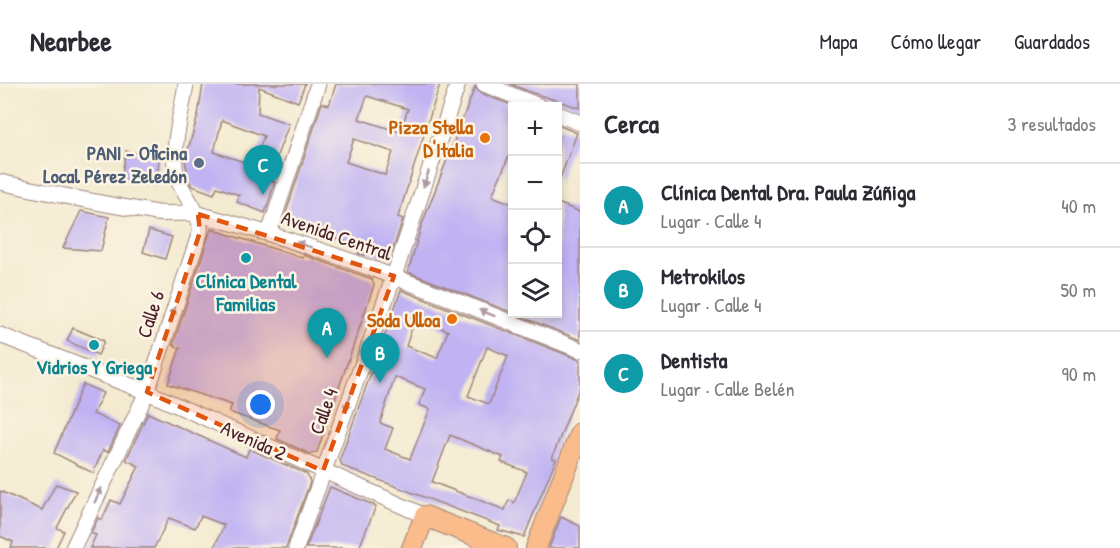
<!DOCTYPE html>
<html lang="es">
<meta charset="utf-8">
<style>
:root{--surface:#fff;--page:#f7f7f7;--text:#2b2b33;--muted:#7c7c81;--line:#e1e1e2;--accent:#c8321e}
body{margin:0;font-family:"Patrick Hand",sans-serif;background:var(--page);color:var(--text)}
.controls{position:absolute;right:18px;top:18px;display:grid;overflow:hidden;border-radius:0px;box-shadow:0 3px 9px #0003}
.controls button{width:54px;height:54px;display:grid;place-items:center;padding:0;border:0;border-bottom:2px solid var(--line);background:var(--surface);color:var(--text);font:30px sans-serif}
.you{position:absolute;left:261px;top:321px;width:21px;height:21px;margin:-15px;border:4px solid #fff;border-radius:50%;background:#1a73e8;box-shadow:0 0 0 9px #1a73e833}
.badge{display:grid;place-items:center;width:39px;height:39px;border-radius:50%;background:var(--accent);color:#fff;font-size:20px;font-weight:700}
.pin{position:absolute;translate:-50% -50px;filter:drop-shadow(0 2px 3px #0008)}
.pin::after{content:'';position:absolute;top:32px;width:21px;height:18px;background:inherit;clip-path:polygon(0 0,100% 0,50% 100%)}
.list{margin:0;padding:0;list-style:none}
h2{display:flex;justify-content:space-between;align-items:center;height:78px;margin:0;padding:0 24px;font-size:26px}
h2 small{font-size:20px;font-weight:400;color:var(--muted)}
.list li{display:grid;grid-template-columns:39px 1fr auto;gap:18px;align-items:center;box-sizing:border-box;height:84px;padding:0 24px;border-top:2px solid var(--line)}
.list b{display:block;font-size:22px;white-space:nowrap}
.list p{margin:0;font-size:20px;white-space:nowrap;color:var(--muted)}
.list em{font-size:20px;font-style:normal;color:var(--muted)}
.icon{flex:none;width:33px;height:33px;fill:none;stroke:currentColor;stroke-width:2;stroke-linecap:round;stroke-linejoin:round}
.map{position:relative;flex:none;width:580px;height:464px;overflow:hidden}
header{display:flex;align-items:center;gap:36px;box-sizing:border-box;height:84px;padding:0 30px;background:var(--surface);border-bottom:2px solid var(--line)}
header strong{font-size:28px}
nav{display:flex;gap:33px;margin-inline-start:auto;font-size:21px}
main{display:flex}
aside{flex:1;background:var(--surface)}
.map>svg:first-child{display:block}
.building{fill:#c0b2f3;fill-rule:evenodd}
.lines{fill:none;stroke-linecap:round;stroke-linejoin:round}
.minor-casing{stroke:#9e847d;stroke-width:17}
.major-casing{stroke:#9e847d;stroke-width:22}
.minor{stroke:#fff;stroke-width:15}
.major{stroke:#f9bc8a;stroke-width:20}
.oneway{fill:#ae9aa0}
.marked{fill:#e0560e;fill-opacity:0.2;stroke:#e0560e;stroke-width:4.5;stroke-dasharray:12 8;stroke-linejoin:round}
.food-dot{fill:#e8710a;stroke:#fcf5e5;stroke-width:2}
.service-dot{fill:#5c6f8a;stroke:#fcf5e5;stroke-width:2}
.culture-dot{fill:#0f9aa8;stroke:#fcf5e5;stroke-width:2}
.labels{text-anchor:middle;dominant-baseline:central;stroke-width:5;stroke-linejoin:round;paint-order:stroke}
.food-label{font-size:20px;font-weight:bold;fill:#c56008;stroke:#fcf5e5;text-anchor:end}
.service-label{font-size:20px;font-weight:bold;fill:#4e5e75;stroke:#fcf5e5;text-anchor:end}
.street-label{font-size:20px;fill:#4a1f2b;stroke:#fcf5e5}
.culture-label{font-size:20px;font-weight:bold;fill:#0d838f;stroke:#fcf5e5}
</style>
<header>
<strong>Nearbee</strong>
<nav><a>Mapa</a><a>Cómo llegar</a><a>Guardados</a></nav>
</header>
<main>
<div class="map">
<svg width="580" height="464" viewBox="0 0 580 464">
<rect width="100%" height="100%" fill="#fcf5e5"/>
<filter id="ink" filterUnits="userSpaceOnUse"><feTurbulence type="fractalNoise" baseFrequency=".0167" numOctaves="2"/><feDisplacementMap in="SourceGraphic" scale="12" xChannelSelector="R" yChannelSelector="G"/><feConvolveMatrix kernelMatrix="1 2 1 2 8 2 1 2 1" color-interpolation-filters="sRGB"/></filter>
<filter id="wash" filterUnits="userSpaceOnUse"><feTurbulence type="fractalNoise" baseFrequency=".008" numOctaves="4" result="noise"/><feDisplacementMap in="SourceGraphic" scale="24" xChannelSelector="R" yChannelSelector="G"/><feGaussianBlur stdDeviation="1.35" result="paint"/><feColorMatrix in="noise" values="0 0 0 0 0 0 0 0 0 0 0 0 0 0 0 0 0 1.4 0 .05"/><feComposite in="paint" operator="in"/></filter>
<g filter="url(#wash)">
<rect width="100%" height="100%" fill="#f3eacf"/>
<g id="blocks">
<g class="building">
<path d="M 203,0 L 305,0 L 298,18 L 259,3 L 258,29 L 289,40 L 268,95 L 275,98 L 265,129 L 237,118 L 239,111 L 217,103 L 214,110 L 192,102 L 189,97 L 185,76 L 198,31 ZM 222,36 L 264,52 L 253,81 L 214,68 Z"/>
<path d="M 336,0 L 440,0 L 398,133 L 403,135 L 392,168 L 382,173 L 362,166 L 364,171 L 358,169 L 361,163 L 284,135 L 322,19 L 329,21 ZM 367,12 L 408,25 L 400,48 L 359,35 ZM 354,55 L 393,68 L 385,91 L 346,78 Z"/>
<path d="M 510,0 L 580,0 L 580,24 L 530,8 Z"/>
<path d="M 475,3 L 480,9 L 514,22 L 513,62 L 492,112 L 513,120 L 513,229 L 408,188 L 421,143 Z"/>
<path d="M 558,41 L 577,49 L 558,100 Z"/>
<path d="M 126,67 L 159,73 L 157,101 L 121,95 Z"/>
<path d="M 558,119 L 580,128 L 580,256 L 515,230 L 558,230 Z"/>
<path d="M 81,127 L 109,133 L 101,167 L 63,164 Z"/>
<path d="M 211,145 L 303,174 L 304,171 L 372,195 L 374,201 L 317,368 L 310,370 L 277,355 L 280,346 L 229,328 L 232,321 L 168,300 L 180,264 L 173,261 Z"/>
<path d="M 149,146 L 172,153 L 165,175 L 143,168 Z"/>
<path d="M 401,206 L 580,276 L 580,302 L 552,374 L 556,375 L 524,453 L 498,446 L 500,442 L 342,382 L 340,375 ZM 416,232 L 448,247 L 437,274 L 406,262 ZM 487,263 L 508,272 L 489,320 L 468,312 ZM 395,293 L 425,305 L 419,321 L 430,325 L 410,375 L 385,365 L 393,344 L 380,339 ZM 450,351 L 503,373 L 501,378 L 527,388 L 514,419 L 509,416 L 505,426 L 432,398 Z"/>
<path d="M 73,244 L 104,257 L 98,271 L 67,257 Z"/>
<path d="M 83,300 L 103,309 L 93,330 L 120,342 L 108,368 L 103,366 L 93,389 L 54,369 Z"/>
<path d="M 148,329 L 246,373 L 249,365 L 307,390 L 310,398 L 286,464 L 214,464 L 224,441 L 201,432 L 195,444 L 169,434 L 154,464 L 90,464 L 96,451 L 91,449 L 98,434 L 102,436 L 111,416 L 120,420 L 139,382 L 126,376 Z"/>
<path d="M 56,400 L 76,407 L 57,444 L 64,447 L 56,464 L 11,464 L 13,458 L 0,452 L 0,407 L 42,426 Z"/>
<path d="M 330,403 L 376,422 L 359,464 L 306,464 Z"/>
<path d="M 561,433 L 580,442 L 580,464 L 549,464 Z"/>
</g>
</g>
</g>
<g filter="url(#ink)">
<use href="#blocks" fill-opacity="0" stroke="#9e847d" stroke-width="1.5"/>
<g class="lines">
<g class="minor-casing">
<g id="minor">
<path d="M 484,0 L 539,22"/>
<path d="M 558,30 L 580,39"/>
<path d="M 0,98 C 52,110 104,120 157,129 C 171,131 188,127 202,131 C 332,164 456,217 580,266"/>
<path d="M 269,149 L 318,0"/>
<path d="M 0,251 L 147,308 L 425,432"/>
<path d="M 73,464 L 147,308 L 200,148 C 202,124 178,109 175,84 C 173,58 182,26 186,0"/>
<path d="M 296,464 L 394,192 L 458,0"/>
</g>
</g>
<g class="major-casing">
<g id="major">
<path d="M 412,464 L 425,432 L 506,464"/>
<path d="M 536,464 L 580,349"/>
</g>
</g>
<use href="#minor" class="minor"/>
<use href="#major" class="major"/>
</g>
<defs><path id="oneway-solid" d="M-6-.8H1V-3.2L6.5 0L1 3.2V.8H-6Z" transform="scale(1.5)"/></defs>
<g class="oneway">
<use href="#oneway-solid" transform="translate(426 95) rotate(109)"/>
<use href="#oneway-solid" transform="translate(304 161) rotate(-161)"/>
<use href="#oneway-solid" transform="translate(487 229) rotate(-158)"/>
<use href="#oneway-solid" transform="translate(172 231) rotate(-72)"/>
<use href="#oneway-solid" transform="translate(348 319) rotate(110)"/>
<use href="#oneway-solid" transform="translate(98 411) rotate(-65)"/>
</g>
</g>
<path class="marked" d="M 198,130 L 394,192 L 323,387 L 147,308 L 200,148 Z"/>
<g class="food-dot">
<circle cx="485" cy="54" r="6"/>
<circle cx="452" cy="235" r="6"/>
</g>
<circle class="service-dot" cx="199" cy="79" r="6"/>
<g class="culture-dot">
<circle cx="246" cy="174" r="6"/>
<circle cx="94" cy="261" r="6"/>
</g>
<g class="labels">
<g class="food-label">
<text x="473" y="42">Pizza Stella<tspan x="473" dy="23">D'Italia</tspan></text>
<text x="440" y="235">Soda Ulloa</text>
</g>
<g class="service-label">
<text x="187" y="68">PANI - Oficina<tspan x="187" dy="23">Local Pérez Zeledón</tspan></text>
</g>
<g class="street-label">
<text transform="translate(337 151) rotate(19)">Avenida Central</text>
<text transform="translate(150 230) rotate(-72)">Calle 6</text>
<text transform="translate(323 327) rotate(-70)">Calle 4</text>
<text transform="translate(254 356) rotate(24)">Avenida 2</text>
</g>
<g class="culture-label">
<text x="246" y="196">Clínica Dental<tspan x="246" dy="23">Familias</tspan></text>
<text x="94" y="282">Vidrios Y Griega</text>
</g>
</g>
</svg>
<div class="controls">
<button>+</button>
<button>−</button>
<button><svg class="icon" aria-label="locate" viewBox="0 0 24 24"><circle cx="12" cy="12" r="6"/><path d="M12 2v4M12 18v4M2 12h4M18 12h4"/></svg></button>
<button><svg class="icon" aria-label="layers" viewBox="0 0 24 24"><path d="M12 4l9 5-9 5-9-5zM3 14l9 5 9-5"/></svg></button>
</div>
<div class="you"></div>
<div class="pin badge" style="left:327px;top:274px;background:#0f9aa8">A</div>
<div class="pin badge" style="left:380px;top:299px;background:#0f9aa8">B</div>
<div class="pin badge" style="left:263px;top:111px;background:#0f9aa8">C</div>
</div>
<aside>
<h2>Cerca<small>3 resultados</small></h2>
<ul class="list">
<li><span class="badge" style="background:#0f9aa8">A</span><div><b>Clínica Dental Dra. Paula Zúñiga</b><p>Lugar · Calle 4</p></div><em>40 m</em></li>
<li><span class="badge" style="background:#0f9aa8">B</span><div><b>Metrokilos</b><p>Lugar · Calle 4</p></div><em>50 m</em></li>
<li><span class="badge" style="background:#0f9aa8">C</span><div><b>Dentista</b><p>Lugar · Calle Belén</p></div><em>90 m</em></li>
</ul>
</aside>
</main>
